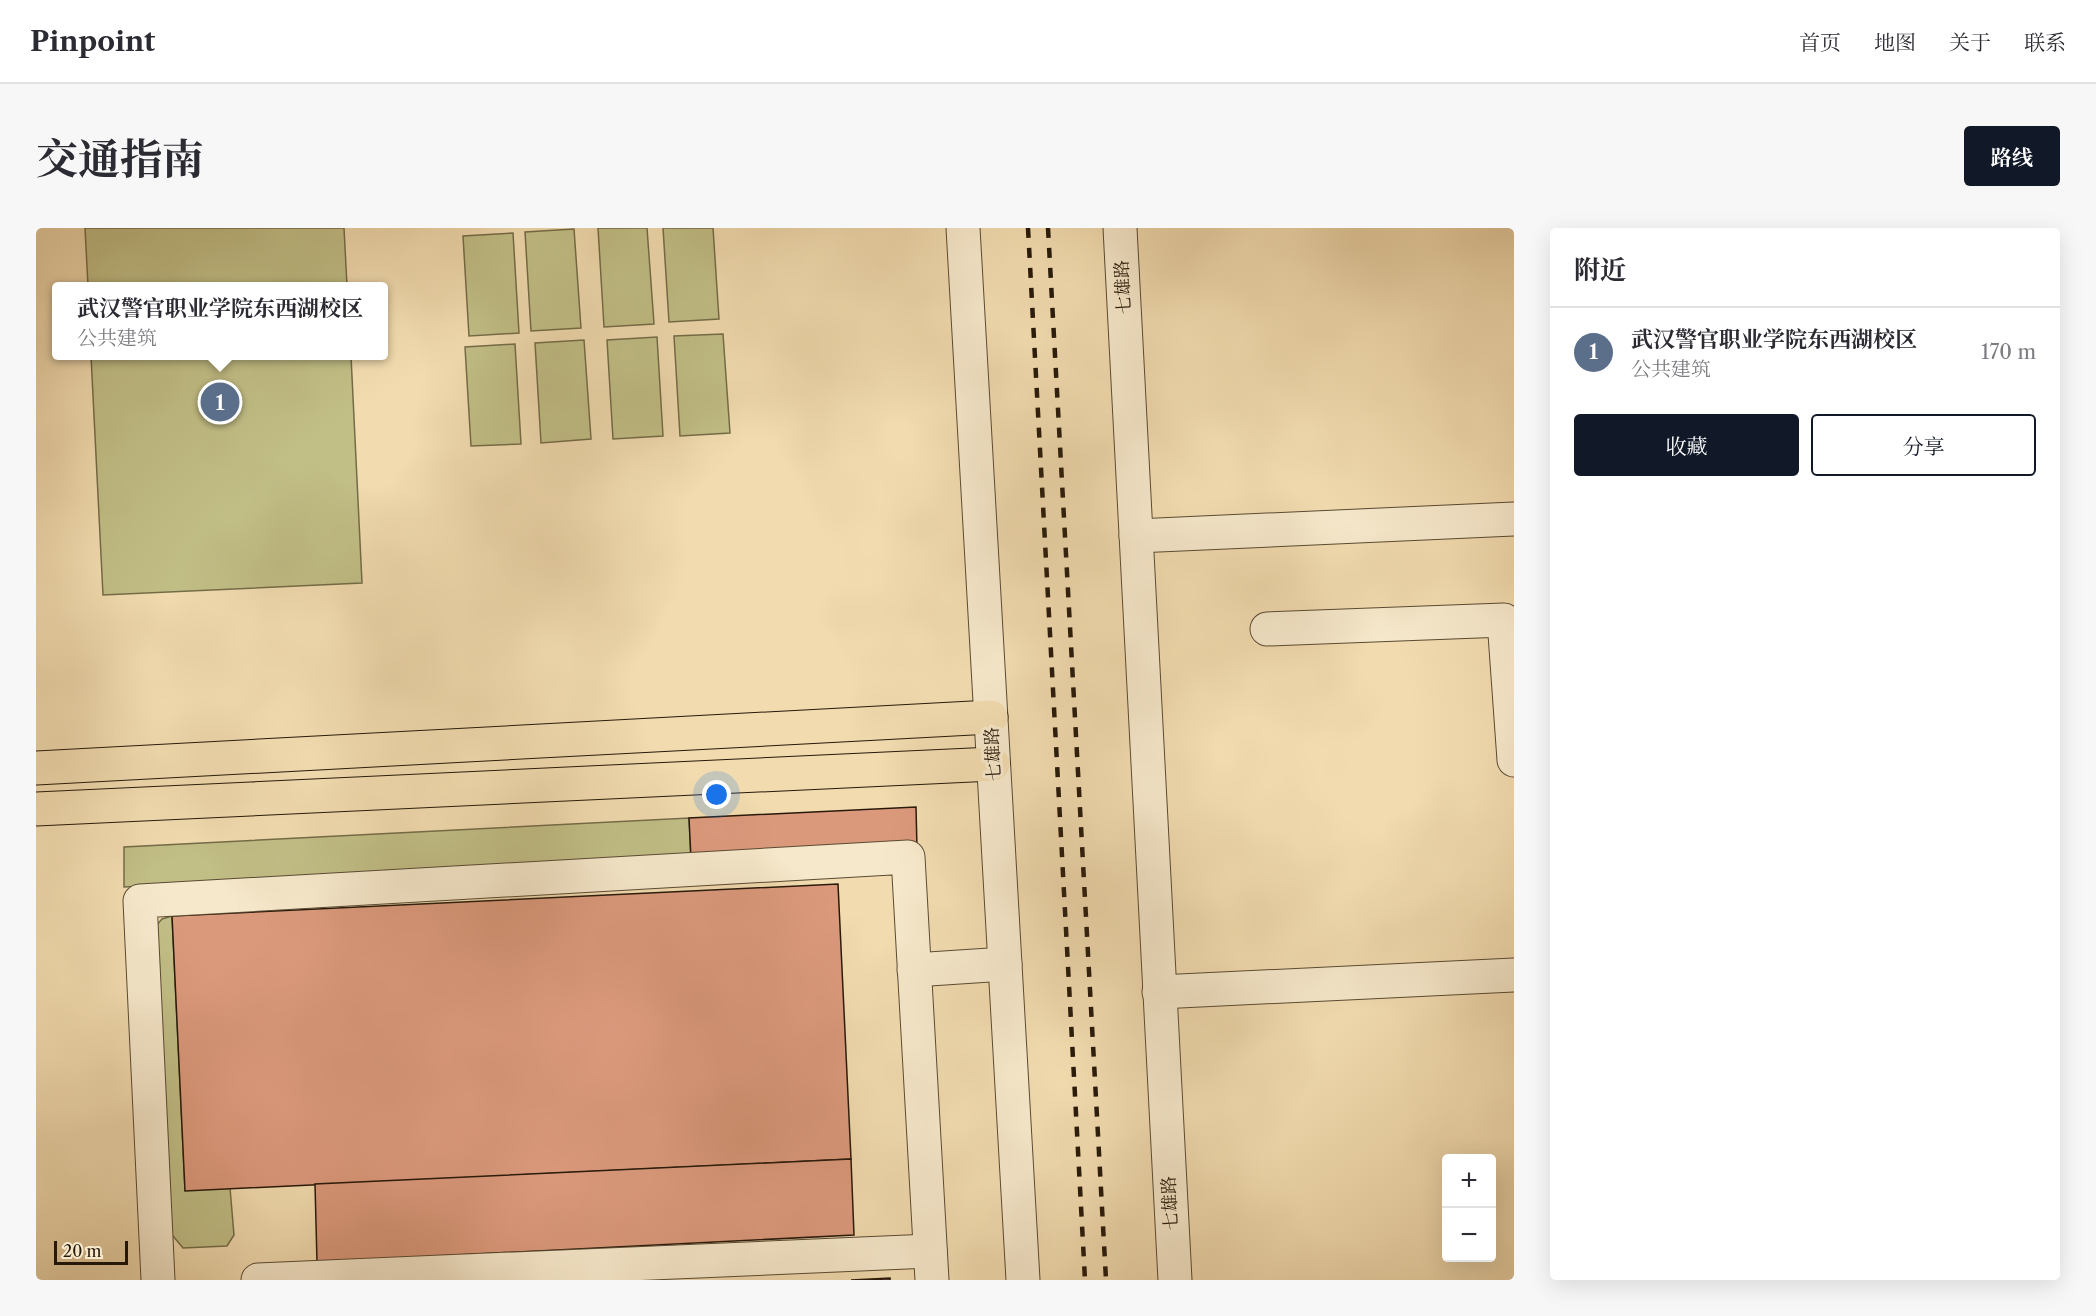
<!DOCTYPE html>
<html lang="zh">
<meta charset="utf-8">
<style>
:root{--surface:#fff;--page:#f7f7f7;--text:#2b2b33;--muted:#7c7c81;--line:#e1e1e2;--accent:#111827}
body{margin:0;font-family:"Libre Caslon Text","Noto Serif SC",serif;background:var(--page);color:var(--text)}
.controls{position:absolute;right:18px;bottom:18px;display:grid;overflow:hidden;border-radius:6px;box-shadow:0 6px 24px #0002}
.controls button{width:54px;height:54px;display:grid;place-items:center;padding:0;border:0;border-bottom:2px solid var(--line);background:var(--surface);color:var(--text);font:30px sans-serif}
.scale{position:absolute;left:18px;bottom:15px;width:74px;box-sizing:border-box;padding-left:6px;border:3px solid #27190a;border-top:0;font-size:16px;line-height:21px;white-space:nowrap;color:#27190a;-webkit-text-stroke:4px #f6e8cb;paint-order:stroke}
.you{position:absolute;left:681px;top:567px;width:21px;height:21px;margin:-15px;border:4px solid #fff;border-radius:50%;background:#1a73e8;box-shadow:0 0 0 9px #1a73e833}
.badge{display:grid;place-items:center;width:39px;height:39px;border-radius:50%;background:var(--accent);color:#fff;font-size:20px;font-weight:700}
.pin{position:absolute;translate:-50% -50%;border:3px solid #fff;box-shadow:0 2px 6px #0006}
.popup{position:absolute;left:16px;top:54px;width:336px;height:78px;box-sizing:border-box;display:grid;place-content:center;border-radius:6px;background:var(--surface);filter:drop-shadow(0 2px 4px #0005);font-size:20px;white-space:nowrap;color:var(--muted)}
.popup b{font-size:22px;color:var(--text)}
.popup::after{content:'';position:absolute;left:50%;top:100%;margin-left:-12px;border:12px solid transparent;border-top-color:var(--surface)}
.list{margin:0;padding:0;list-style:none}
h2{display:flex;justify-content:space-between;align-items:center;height:78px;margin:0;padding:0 24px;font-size:26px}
h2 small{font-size:20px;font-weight:400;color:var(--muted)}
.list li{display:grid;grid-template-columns:39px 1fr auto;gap:18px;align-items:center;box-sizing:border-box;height:90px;padding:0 24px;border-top:2px solid var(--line)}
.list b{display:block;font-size:22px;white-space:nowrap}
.list p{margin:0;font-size:20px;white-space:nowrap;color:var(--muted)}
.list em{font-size:20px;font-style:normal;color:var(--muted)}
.actions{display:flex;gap:12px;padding:18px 24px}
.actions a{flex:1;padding:14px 0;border:2px solid var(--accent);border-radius:6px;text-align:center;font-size:21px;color:var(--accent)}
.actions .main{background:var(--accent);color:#fff}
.map{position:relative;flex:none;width:1478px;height:1052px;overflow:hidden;border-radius:6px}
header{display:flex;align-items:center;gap:36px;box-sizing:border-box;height:84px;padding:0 30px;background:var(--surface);border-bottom:2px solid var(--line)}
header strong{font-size:28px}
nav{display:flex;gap:33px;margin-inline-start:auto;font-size:21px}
.intro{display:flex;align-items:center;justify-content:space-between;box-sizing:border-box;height:144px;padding:0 36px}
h1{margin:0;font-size:42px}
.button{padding:15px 27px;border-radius:6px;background:var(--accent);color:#fff;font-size:21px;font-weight:700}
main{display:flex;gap:36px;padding:0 36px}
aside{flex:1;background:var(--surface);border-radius:6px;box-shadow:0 6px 24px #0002}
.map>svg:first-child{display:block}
.green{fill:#c1be86;stroke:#746c48;stroke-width:1.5}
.building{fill:#db997c;stroke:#27190a;stroke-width:1.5}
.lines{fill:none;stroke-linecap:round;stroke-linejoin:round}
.minor-casing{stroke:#5a4a33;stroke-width:35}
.major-casing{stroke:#27190a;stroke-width:35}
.minor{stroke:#f6e8cb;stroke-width:33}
.major{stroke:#f1dbaf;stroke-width:33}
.rail{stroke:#27190a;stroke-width:4.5;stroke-dasharray:10 10;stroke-linecap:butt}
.labels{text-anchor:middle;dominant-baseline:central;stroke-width:6;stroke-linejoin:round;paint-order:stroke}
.street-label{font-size:18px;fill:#27190a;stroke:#f6e8cb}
</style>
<header>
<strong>Pinpoint</strong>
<nav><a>首页</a><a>地图</a><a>关于</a><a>联系</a></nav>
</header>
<div class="intro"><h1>交通指南</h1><a class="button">路线</a></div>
<main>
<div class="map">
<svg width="1478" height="1052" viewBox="0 0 1478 1052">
<rect width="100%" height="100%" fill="#f1dbaf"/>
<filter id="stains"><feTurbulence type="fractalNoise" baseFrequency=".00333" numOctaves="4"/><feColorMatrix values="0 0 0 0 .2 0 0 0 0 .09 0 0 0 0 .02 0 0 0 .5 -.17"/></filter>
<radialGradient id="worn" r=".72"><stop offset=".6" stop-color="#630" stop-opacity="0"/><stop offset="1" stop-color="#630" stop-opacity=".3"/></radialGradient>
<g class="green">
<path d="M 49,0 L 308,0 L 311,58 L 52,58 Z"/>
<path d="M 562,0 L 611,0 L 618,96 L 568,99 Z"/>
<path d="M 627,0 L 677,0 L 683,91 L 633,94 Z"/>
<path d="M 538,1 L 545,100 L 495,103 L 489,4 Z"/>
<path d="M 477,5 L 483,105 L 433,108 L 427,8 Z"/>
<path d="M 687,106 L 694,205 L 644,208 L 638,108 Z"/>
<path d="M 621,109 L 627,208 L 577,211 L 571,112 Z"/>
<path d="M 548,112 L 555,211 L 505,215 L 499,115 Z"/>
<path d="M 479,116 L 485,216 L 435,218 L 429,119 Z"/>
<path d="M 55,128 L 315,128 L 326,355 L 67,367 Z"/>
<path d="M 653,590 L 655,631 L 88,659 L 88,619 Z"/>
<path d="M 136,688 L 149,962 L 194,960 L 198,1007 L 191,1018 L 147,1020 L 132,1002 L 119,699 L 126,691 Z"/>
</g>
<g class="building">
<path d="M 880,579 L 881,620 L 655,631 L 653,590 Z"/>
<path d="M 802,656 L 815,931 L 149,963 L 136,688 Z"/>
<path d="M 815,931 L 818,1007 L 281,1034 L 279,956 Z"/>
<path d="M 854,1050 L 854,1052 L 815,1052 Z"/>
</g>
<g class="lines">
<g class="minor-casing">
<g id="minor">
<path d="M 927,0 L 987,1052"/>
<path d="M 1084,0 L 1139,1052"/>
<path d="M 1100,308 L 1478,291"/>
<path d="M 1231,401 L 1468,392 L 1478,532"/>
<path d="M 878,742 L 969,736"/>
<path d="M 1123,764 L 1478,747"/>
<path d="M 122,1052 L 104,673 L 872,629 L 896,1052"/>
<path d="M 222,1052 L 894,1023"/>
</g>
</g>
<g class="major-casing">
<g id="major">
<path d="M 0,540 L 955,489"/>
<path d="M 0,581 L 957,536"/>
</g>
</g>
<use href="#minor" class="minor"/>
<use href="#major" class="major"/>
<g class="rail">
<path d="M 992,0 L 1049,1052"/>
<path d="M 1012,0 L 1070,1052"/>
</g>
</g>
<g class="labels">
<g class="street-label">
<text transform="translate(1087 59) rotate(-93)">七雄路</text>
<text transform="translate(957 526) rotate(-93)">七雄路</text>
<text transform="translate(1134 975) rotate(-93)">七雄路</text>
</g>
</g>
<rect width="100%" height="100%" filter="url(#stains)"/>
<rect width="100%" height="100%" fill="url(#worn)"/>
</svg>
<div class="controls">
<button>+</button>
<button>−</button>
</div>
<div class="scale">20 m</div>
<div class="you"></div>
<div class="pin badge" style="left:184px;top:174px;background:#5c6f8a">1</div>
<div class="popup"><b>武汉警官职业学院东西湖校区</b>公共建筑</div>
</div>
<aside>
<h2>附近<small></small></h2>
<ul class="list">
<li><span class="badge" style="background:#5c6f8a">1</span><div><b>武汉警官职业学院东西湖校区</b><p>公共建筑</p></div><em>170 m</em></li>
</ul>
<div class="actions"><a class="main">收藏</a><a>分享</a></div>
</aside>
</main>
